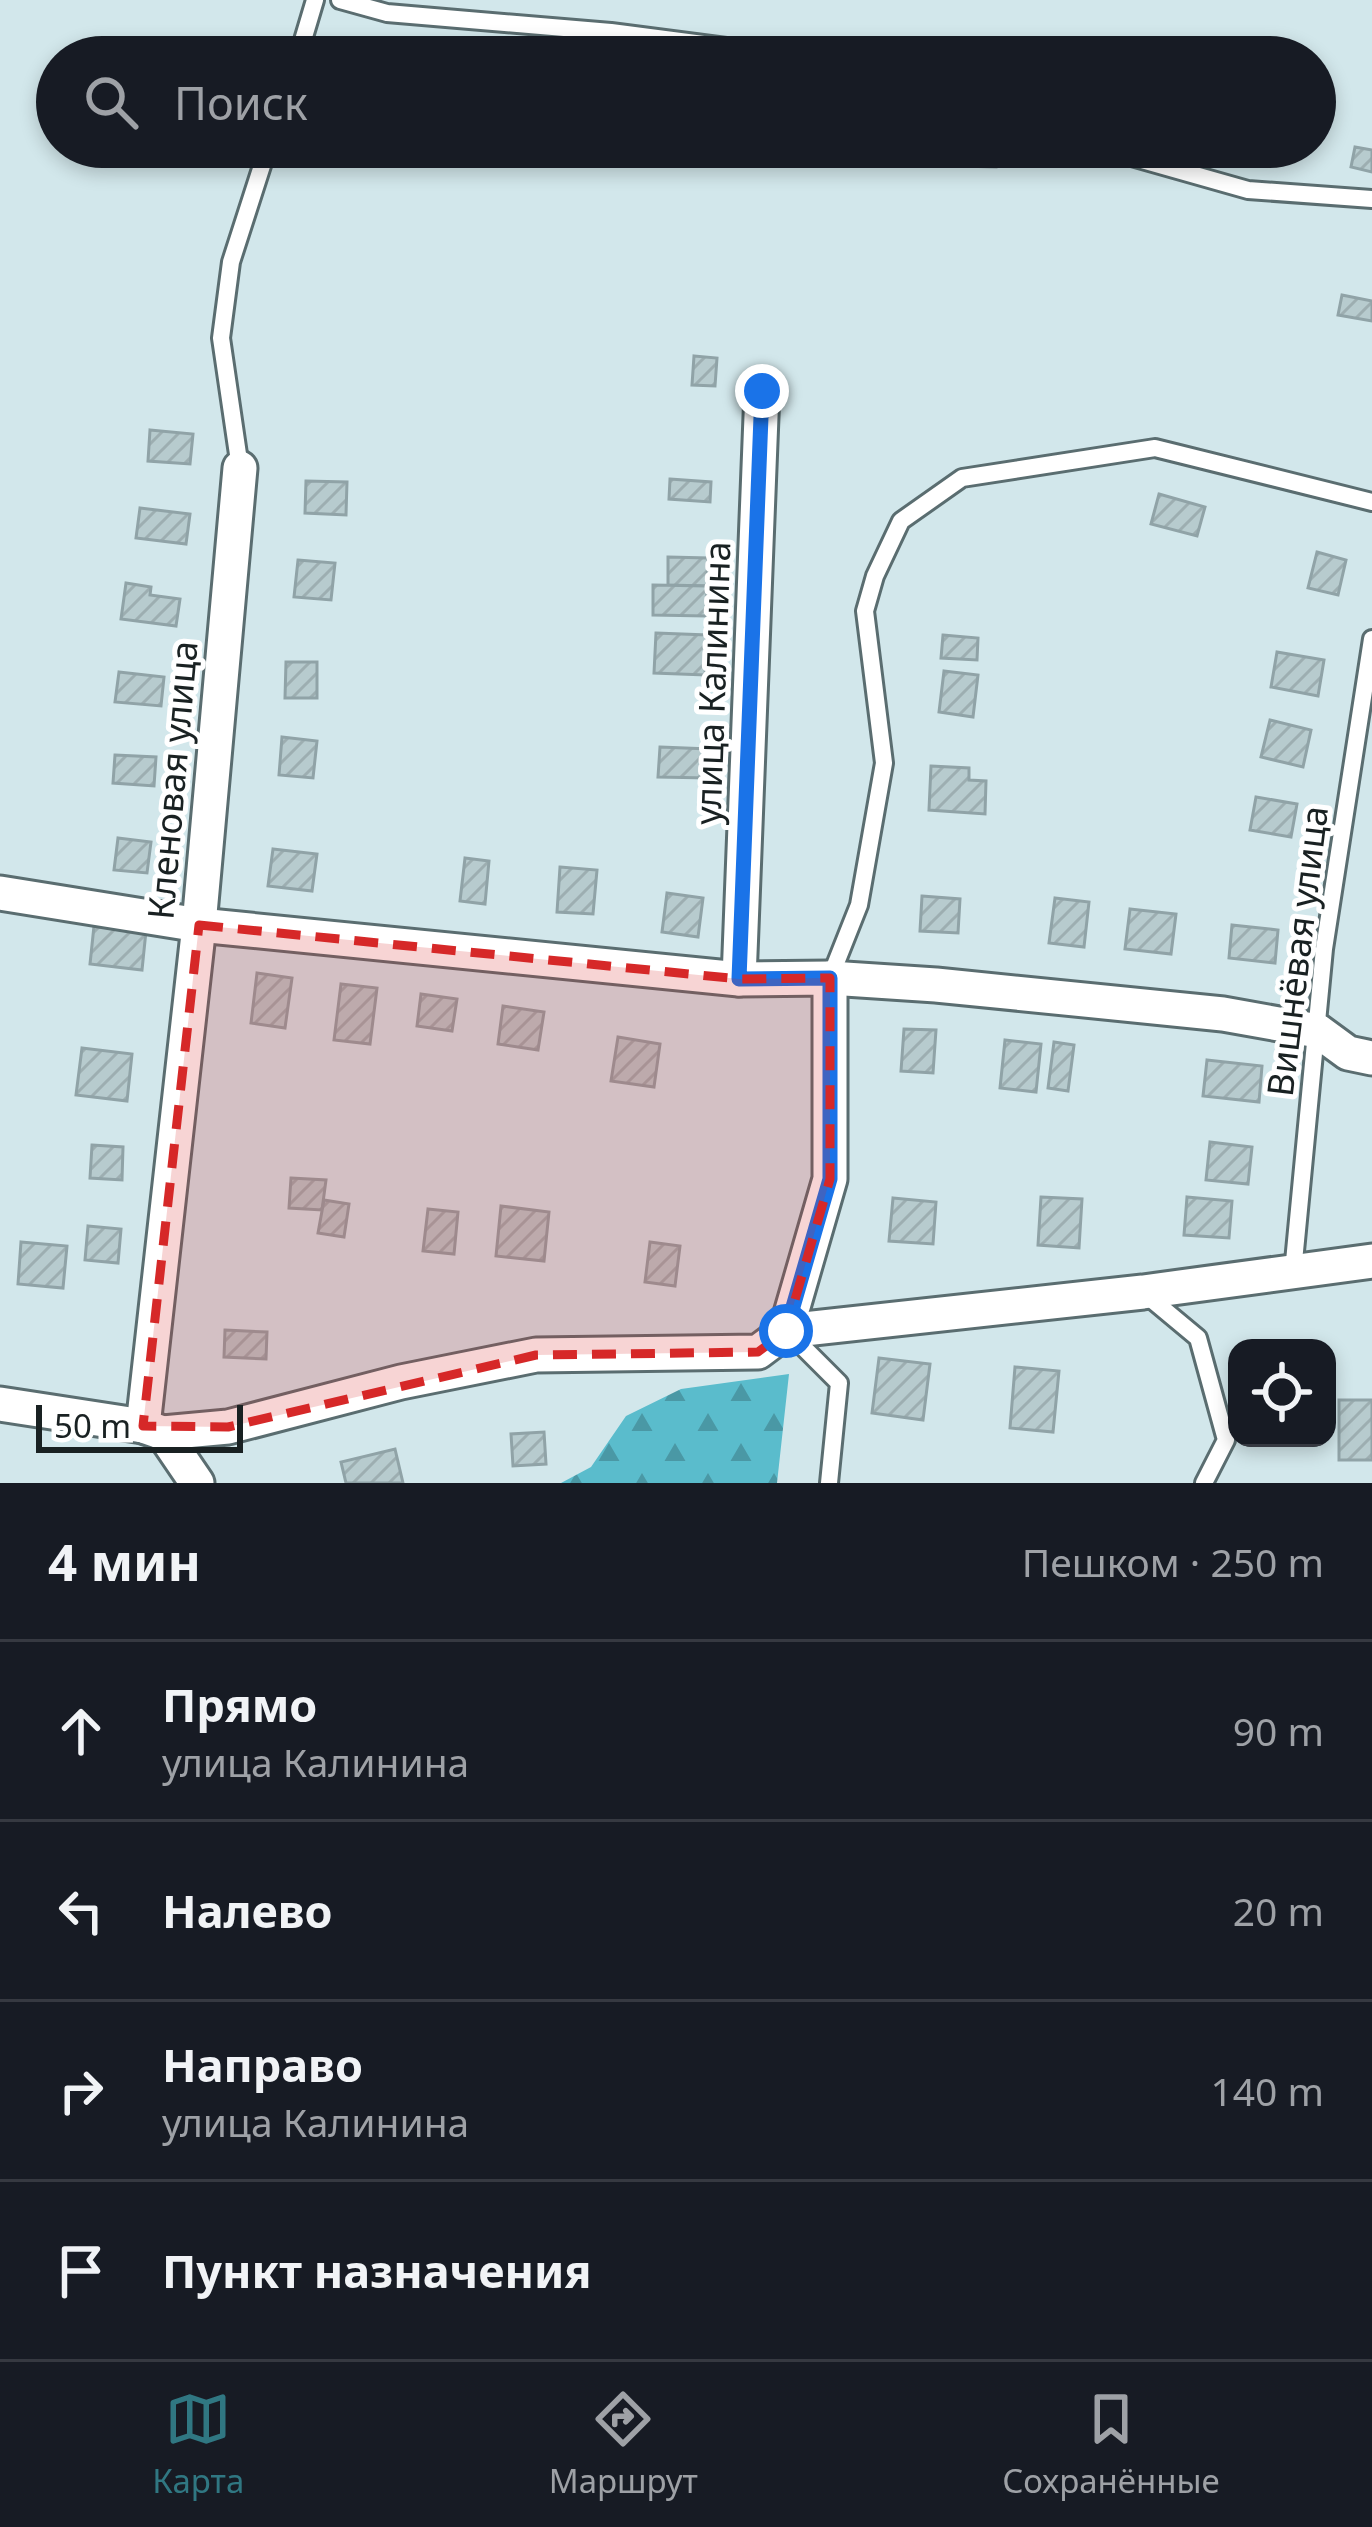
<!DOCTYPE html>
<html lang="ru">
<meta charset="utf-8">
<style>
:root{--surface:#171b24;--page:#242831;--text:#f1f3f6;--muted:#9ea1a6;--line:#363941;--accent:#307782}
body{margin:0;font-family:"Noto Sans",sans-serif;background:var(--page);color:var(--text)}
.controls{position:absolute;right:36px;bottom:36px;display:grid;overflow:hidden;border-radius:24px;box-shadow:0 6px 18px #0003}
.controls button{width:108px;height:108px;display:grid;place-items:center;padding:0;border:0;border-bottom:3px solid var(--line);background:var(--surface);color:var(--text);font:60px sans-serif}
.scale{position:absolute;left:36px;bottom:30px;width:207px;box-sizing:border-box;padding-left:12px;border:6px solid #192122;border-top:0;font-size:33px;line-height:42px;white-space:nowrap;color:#192122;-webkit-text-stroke:9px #fff;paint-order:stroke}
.stop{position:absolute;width:36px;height:36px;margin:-27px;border:9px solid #1a73e8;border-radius:50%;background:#fff}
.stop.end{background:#1a73e8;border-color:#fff;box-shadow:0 3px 12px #0008}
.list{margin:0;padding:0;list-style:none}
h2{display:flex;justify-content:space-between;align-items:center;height:156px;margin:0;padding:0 48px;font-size:51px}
h2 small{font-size:39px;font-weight:400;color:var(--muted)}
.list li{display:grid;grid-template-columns:78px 1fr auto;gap:36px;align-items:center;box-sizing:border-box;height:180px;padding:0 48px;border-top:3px solid var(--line)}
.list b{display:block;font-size:45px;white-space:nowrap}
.list p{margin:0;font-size:39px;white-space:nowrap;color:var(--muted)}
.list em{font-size:39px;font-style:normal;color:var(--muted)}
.icon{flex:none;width:66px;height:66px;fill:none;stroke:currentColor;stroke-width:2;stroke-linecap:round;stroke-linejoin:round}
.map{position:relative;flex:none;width:1372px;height:1483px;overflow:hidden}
.search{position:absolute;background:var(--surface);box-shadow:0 6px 18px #0003;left:36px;right:36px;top:36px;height:132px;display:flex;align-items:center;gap:30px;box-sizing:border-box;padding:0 42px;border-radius:66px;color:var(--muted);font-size:45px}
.sheet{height:876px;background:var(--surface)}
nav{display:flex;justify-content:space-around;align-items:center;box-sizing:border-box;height:168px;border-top:3px solid var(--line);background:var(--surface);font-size:33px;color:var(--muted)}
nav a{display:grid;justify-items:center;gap:6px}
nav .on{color:var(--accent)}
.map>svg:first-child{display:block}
.forest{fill:url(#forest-firs)}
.building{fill:url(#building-hatch);stroke:#90a3a7;stroke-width:3}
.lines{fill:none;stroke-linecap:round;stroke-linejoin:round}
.service-casing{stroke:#5a6d70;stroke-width:22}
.minor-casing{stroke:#5a6d70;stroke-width:39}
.service{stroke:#fff;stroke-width:16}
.minor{stroke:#fff;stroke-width:33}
.route{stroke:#1a73e8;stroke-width:15}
.marked{fill:#d62828;fill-opacity:0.2;stroke:#d62828;stroke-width:9;stroke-dasharray:24 15;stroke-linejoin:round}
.labels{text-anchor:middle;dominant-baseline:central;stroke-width:10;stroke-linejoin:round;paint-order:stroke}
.street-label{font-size:36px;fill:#192122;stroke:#fff}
</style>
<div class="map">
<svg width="1372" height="1483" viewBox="0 0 1372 1483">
<defs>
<pattern id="forest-firs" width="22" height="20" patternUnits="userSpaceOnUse" patternTransform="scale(3)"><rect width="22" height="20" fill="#5abccc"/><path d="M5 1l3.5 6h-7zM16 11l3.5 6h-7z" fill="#4a98a5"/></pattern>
<pattern id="building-hatch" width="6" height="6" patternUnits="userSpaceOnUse" patternTransform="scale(3)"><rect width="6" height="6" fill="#b7cbce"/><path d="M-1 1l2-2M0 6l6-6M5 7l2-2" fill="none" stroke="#9daeb1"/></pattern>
</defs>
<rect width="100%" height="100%" fill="#d2e7eb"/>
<path class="forest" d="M 789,1374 L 777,1483 L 561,1483 L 591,1467 L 626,1416 L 681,1389 Z"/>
<g class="building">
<path d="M 187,45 L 224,48 L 223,57 L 186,57 Z"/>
<path d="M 185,147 L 224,147 L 223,164 L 184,161 Z"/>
<path d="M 961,147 L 997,147 L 996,167 L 961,166 Z"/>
<path d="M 1355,147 L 1372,150 L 1372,172 L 1351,167 Z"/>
<path d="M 1342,295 L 1372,301 L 1372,321 L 1338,315 Z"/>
<path d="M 694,356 L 717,358 L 715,386 L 692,385 Z"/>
<path d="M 150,430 L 193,434 L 190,464 L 148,461 Z"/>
<path d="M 670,479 L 711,482 L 710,502 L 669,499 Z"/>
<path d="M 306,481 L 347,482 L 346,515 L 305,513 Z"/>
<path d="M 1159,494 L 1205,507 L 1197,536 L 1151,524 Z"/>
<path d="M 140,508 L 190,514 L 186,544 L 136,538 Z"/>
<path d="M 1317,552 L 1346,560 L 1338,595 L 1308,588 Z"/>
<path d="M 668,557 L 708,558 L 707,586 L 668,585 Z"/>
<path d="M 298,560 L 335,563 L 331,600 L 294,597 Z"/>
<path d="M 126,583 L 151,587 L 150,595 L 180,599 L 176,626 L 121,619 Z"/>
<path d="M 653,585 L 707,586 L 706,616 L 653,615 Z"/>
<path d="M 656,633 L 707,635 L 705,675 L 654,673 Z"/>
<path d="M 943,635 L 978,638 L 977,660 L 941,658 Z"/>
<path d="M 1277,652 L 1324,660 L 1318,696 L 1271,687 Z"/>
<path d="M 286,662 L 317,662 L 317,698 L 285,698 Z"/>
<path d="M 944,671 L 978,675 L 973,717 L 939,712 Z"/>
<path d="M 119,672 L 164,677 L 161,706 L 115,702 Z"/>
<path d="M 1270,720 L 1311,730 L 1303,767 L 1261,757 Z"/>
<path d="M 282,737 L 317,741 L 313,778 L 279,775 Z"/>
<path d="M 660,747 L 709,749 L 708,778 L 658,777 Z"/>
<path d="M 115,755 L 156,757 L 154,786 L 113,783 Z"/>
<path d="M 931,766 L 969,768 L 969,780 L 986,781 L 985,814 L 929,810 Z"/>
<path d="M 1256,797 L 1297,804 L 1291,837 L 1250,830 Z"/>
<path d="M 118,838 L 151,842 L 147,873 L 114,870 Z"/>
<path d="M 273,849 L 317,854 L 312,891 L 268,886 Z"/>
<path d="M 465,858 L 489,861 L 485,904 L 460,901 Z"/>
<path d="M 560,867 L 597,870 L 593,914 L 557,912 Z"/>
<path d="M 667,893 L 703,898 L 698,937 L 662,932 Z"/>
<path d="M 922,896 L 960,899 L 958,933 L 920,931 Z"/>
<path d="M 1055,898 L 1089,902 L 1084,947 L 1049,943 Z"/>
<path d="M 1130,909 L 1176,914 L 1171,954 L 1125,949 Z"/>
<path d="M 1232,925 L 1278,930 L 1275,963 L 1229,958 Z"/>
<path d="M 94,926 L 146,931 L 142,970 L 90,964 Z"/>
<path d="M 257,973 L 292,978 L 285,1028 L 251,1023 Z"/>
<path d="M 341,984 L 377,988 L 370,1044 L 334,1040 Z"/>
<path d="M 421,994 L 457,999 L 452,1031 L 417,1026 Z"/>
<path d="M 503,1006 L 544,1012 L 538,1050 L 498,1044 Z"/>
<path d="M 904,1029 L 936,1030 L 933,1073 L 901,1071 Z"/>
<path d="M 618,1037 L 660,1044 L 654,1087 L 611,1081 Z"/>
<path d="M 1005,1040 L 1041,1044 L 1036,1092 L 1000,1088 Z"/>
<path d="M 1054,1042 L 1074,1045 L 1068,1091 L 1048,1088 Z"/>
<path d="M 82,1048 L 132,1054 L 127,1101 L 76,1095 Z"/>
<path d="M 1207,1060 L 1262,1066 L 1259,1102 L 1203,1096 Z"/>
<path d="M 1210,1142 L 1252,1147 L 1248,1184 L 1206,1180 Z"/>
<path d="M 92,1145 L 123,1147 L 122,1180 L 90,1178 Z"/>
<path d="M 291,1178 L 326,1180 L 322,1210 L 289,1208 Z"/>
<path d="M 1041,1197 L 1082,1199 L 1079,1248 L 1038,1245 Z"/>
<path d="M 1187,1197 L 1232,1201 L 1229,1238 L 1184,1235 Z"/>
<path d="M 893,1198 L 936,1202 L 933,1244 L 889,1241 Z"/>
<path d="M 324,1200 L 349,1204 L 344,1237 L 318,1233 Z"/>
<path d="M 501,1206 L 549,1212 L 544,1261 L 496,1256 Z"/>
<path d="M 428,1209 L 458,1212 L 454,1254 L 423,1251 Z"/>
<path d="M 88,1226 L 121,1229 L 118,1263 L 85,1260 Z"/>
<path d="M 21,1242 L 67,1246 L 63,1288 L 18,1284 Z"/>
<path d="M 650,1242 L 680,1246 L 675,1286 L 645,1282 Z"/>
<path d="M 225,1330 L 267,1332 L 266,1359 L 224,1357 Z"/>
<path d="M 879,1358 L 930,1364 L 923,1420 L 872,1413 Z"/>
<path d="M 1015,1367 L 1059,1371 L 1053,1432 L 1010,1428 Z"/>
<rect x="1339" y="1400" width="33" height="60"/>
<path d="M 544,1432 L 546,1464 L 513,1466 L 511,1434 Z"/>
<path d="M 395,1449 L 403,1483 L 346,1483 L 341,1462 Z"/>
</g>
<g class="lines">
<g class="service-casing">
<g id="service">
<path d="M 340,0 L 387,13 L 611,32 L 805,57"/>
<path d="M 298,57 L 315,0"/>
<path d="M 1096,147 L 1248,190 L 1372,199"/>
<path d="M 240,468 L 221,338 L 231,262 L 268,147"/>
<path d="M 830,978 L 859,905 L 884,763 L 865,611 L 875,576 L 901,521 L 962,478 L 1155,448 L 1372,502"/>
<path d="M 1293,1272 L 1324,949 L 1372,639"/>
<path d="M 1144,1293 L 1198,1338 L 1226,1440 L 1204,1483"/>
<path d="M 788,1332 L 839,1383 L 829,1483"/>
</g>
</g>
<g class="minor-casing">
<g id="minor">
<path d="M 0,893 L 199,925 L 739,979 L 830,978 L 936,985 L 1223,1014 L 1318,1031 L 1348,1053 L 1372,1058"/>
<path d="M 739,979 L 762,391"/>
<path d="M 786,1331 L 830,1179 L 830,978"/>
<path d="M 0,1404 L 143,1426 L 163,1433 L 197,1483"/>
<path d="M 143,1426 L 199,925 L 240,468"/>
<path d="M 163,1433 L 228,1427 L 401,1382 L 536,1355 L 758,1352 L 786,1331 L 1143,1292 L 1372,1261"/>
</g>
</g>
<use href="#service" class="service"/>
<use href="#minor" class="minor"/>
</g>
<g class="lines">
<path class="route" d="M 762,391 L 739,979 L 830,978 L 830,1179 L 786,1331"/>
</g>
<path class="marked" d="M 199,925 L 739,979 L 830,978 L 830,1179 L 786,1331 L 758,1352 L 536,1355 L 228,1427 L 143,1426 Z"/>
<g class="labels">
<g class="street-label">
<text transform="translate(712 683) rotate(-88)">улица Калинина</text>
<text transform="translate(172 780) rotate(-85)">Кленовая улица</text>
<text transform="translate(1297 951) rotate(-83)">Вишнёвая улица</text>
</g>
</g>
</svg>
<div class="controls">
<button><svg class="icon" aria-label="locate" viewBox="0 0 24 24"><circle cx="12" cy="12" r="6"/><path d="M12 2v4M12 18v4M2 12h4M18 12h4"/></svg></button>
</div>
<div class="scale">50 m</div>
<div class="stop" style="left:786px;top:1331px"></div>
<div class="stop end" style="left:762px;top:391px"></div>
<div class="search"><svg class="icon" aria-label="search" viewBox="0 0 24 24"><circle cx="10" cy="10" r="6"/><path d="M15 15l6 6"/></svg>Поиск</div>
</div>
<section class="sheet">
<h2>4 мин<small>Пешком · 250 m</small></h2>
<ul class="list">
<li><svg class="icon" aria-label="ahead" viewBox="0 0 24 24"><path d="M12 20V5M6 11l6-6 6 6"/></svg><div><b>Прямо</b><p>улица Калинина</p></div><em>90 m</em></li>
<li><svg class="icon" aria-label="left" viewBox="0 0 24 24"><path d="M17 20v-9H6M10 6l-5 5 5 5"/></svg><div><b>Налево</b></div><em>20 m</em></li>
<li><svg class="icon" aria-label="right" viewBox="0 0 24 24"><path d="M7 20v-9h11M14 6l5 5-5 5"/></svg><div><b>Направо</b><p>улица Калинина</p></div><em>140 m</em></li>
<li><svg class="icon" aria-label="arrive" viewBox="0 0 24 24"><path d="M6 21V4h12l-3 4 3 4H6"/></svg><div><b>Пункт назначения</b></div></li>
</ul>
</section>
<nav>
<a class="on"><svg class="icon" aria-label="map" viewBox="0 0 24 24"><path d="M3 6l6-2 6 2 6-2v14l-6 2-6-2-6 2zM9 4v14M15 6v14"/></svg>Карта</a>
<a><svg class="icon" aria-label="directions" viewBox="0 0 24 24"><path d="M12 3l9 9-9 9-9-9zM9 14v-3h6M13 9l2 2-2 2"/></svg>Маршрут</a>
<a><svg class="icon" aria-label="saved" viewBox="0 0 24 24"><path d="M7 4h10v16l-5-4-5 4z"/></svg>Сохранённые</a>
</nav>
